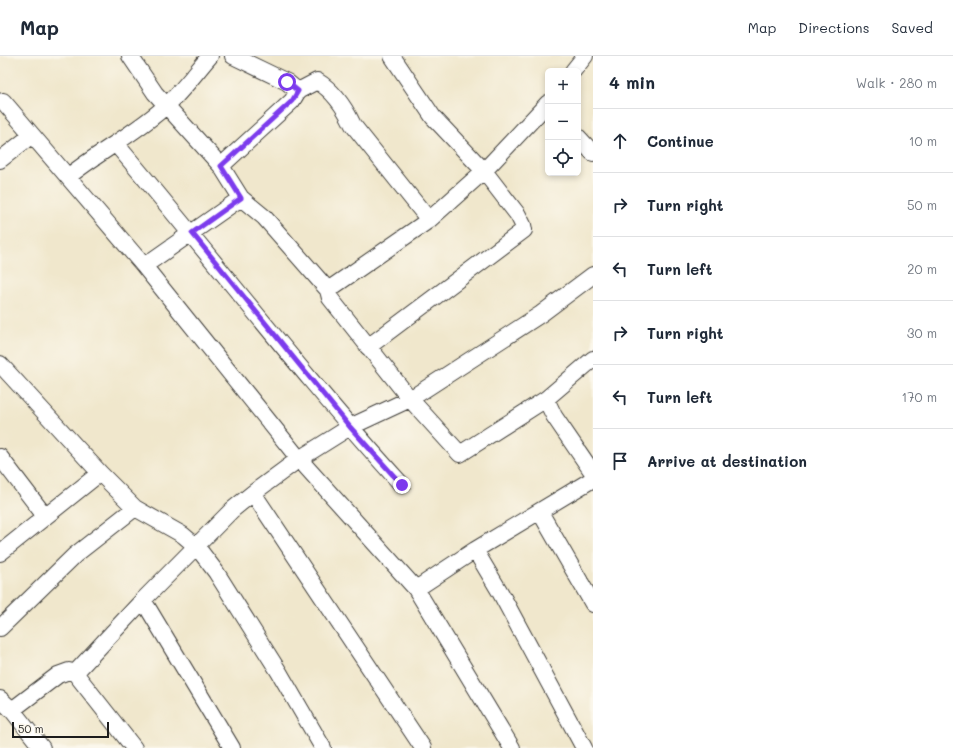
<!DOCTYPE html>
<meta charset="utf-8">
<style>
:root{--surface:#fff;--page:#f2f2f3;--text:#1f2937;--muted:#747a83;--line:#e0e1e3}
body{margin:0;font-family:Mali,sans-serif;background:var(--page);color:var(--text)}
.controls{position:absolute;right:12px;top:12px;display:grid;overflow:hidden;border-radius:6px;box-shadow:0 2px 6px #0003}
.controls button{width:36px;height:36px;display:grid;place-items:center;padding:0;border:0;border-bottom:1px solid var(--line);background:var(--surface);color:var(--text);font:20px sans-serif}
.scale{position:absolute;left:12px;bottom:10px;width:97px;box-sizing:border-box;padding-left:4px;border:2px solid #1c1c1c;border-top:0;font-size:11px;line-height:14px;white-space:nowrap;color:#1c1c1c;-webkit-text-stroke:3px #fbf7ec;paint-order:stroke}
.stop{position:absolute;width:12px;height:12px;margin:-9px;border:3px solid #7c3aed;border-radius:50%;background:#fff}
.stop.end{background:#7c3aed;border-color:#fff;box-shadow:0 1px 4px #0008}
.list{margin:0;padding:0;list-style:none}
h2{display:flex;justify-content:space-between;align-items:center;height:52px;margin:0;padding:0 16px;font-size:17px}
h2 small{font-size:13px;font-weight:400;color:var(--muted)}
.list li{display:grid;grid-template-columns:26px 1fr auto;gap:12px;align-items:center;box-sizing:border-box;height:64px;padding:0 16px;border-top:1px solid var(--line)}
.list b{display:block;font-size:15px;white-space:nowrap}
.list em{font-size:13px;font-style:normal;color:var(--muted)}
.icon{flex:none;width:22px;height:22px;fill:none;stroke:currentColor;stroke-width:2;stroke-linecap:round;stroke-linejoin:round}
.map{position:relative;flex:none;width:593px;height:692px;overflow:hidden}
header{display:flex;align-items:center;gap:24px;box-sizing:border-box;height:56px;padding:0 20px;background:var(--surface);border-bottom:1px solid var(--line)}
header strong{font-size:19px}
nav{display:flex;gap:22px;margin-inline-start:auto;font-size:14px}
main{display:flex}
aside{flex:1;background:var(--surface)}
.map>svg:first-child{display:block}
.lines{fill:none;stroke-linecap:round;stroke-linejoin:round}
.street-casing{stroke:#3c3a36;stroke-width:18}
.street{stroke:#fff;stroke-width:16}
.route{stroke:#7c3aed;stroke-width:5}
</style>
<header>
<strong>Map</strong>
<nav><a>Map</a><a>Directions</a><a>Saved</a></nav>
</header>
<main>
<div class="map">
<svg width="593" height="692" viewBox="0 0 593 692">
<rect width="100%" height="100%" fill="#fbf7ec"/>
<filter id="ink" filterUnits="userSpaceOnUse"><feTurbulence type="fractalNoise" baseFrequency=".025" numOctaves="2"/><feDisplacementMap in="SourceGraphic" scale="8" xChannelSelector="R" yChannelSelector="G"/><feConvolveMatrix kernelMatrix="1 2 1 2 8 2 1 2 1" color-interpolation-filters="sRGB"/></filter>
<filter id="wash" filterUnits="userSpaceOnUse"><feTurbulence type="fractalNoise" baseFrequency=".012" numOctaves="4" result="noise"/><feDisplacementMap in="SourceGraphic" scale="16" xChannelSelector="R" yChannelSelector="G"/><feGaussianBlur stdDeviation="0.9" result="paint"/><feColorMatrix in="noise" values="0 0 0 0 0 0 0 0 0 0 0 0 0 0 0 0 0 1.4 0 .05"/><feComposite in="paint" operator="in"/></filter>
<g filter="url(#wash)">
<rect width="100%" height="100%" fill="#f0e7cc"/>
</g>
<g filter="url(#ink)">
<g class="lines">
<g class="street-casing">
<path id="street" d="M130 0 155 37 221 110 241 142 264 161 328 234 330 242 410 343 460 398 546 343 593 303
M233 0 287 26 298 35
M573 15 585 0
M3 45 144 210 241 142
M578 81 593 97
M116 88C212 201 302 319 402 429
M0 104 32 79
M221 110 292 45 298 35 317 25C334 35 345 52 353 69L429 164
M69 120C100 95 138 76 168 48 183 34 196 16 210 0
M144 210 299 403 416 533 512 692
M328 234 429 164 484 115 548 47
M368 291 524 174 523 169 518 159 484 115 433 61 392 0
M0 308 100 417 0 497
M546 343 554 360 593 417
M0 401 45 460
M100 417 135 452 183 479 197 491 216 516 279 616 323 692
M253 437 423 692
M540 456 593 548
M475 494 500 536 584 692
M416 533 475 494 593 423
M143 544 232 692
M0 572 75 499 135 452
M75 617 143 544 232 454 253 437 299 403 350 371 410 343 541 258 593 219
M0 643 12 654 42 692
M12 654 58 619 69 615 75 617 134 692"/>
</g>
<use href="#street" class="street"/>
</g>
</g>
<g class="lines" filter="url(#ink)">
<path class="route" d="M287 26 298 35 292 45 221 110 241 142 192 177 350 371 402 429"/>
</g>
</svg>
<div class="controls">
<button>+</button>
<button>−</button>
<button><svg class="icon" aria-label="locate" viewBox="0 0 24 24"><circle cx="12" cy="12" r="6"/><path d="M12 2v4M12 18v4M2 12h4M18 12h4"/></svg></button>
</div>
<div class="scale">50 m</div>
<div class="stop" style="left:287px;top:26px"></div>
<div class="stop end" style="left:402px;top:429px"></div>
</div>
<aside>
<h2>4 min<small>Walk · 280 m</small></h2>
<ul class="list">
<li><svg class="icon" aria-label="ahead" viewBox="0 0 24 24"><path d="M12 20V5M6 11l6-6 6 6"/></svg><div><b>Continue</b></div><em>10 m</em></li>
<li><svg class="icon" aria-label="right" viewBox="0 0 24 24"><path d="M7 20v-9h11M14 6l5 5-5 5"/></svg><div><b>Turn right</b></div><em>50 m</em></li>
<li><svg class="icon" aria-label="left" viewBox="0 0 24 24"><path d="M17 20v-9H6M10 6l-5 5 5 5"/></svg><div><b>Turn left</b></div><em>20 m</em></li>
<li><svg class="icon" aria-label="right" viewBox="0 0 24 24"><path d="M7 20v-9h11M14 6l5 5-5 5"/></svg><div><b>Turn right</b></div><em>30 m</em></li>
<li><svg class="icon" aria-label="left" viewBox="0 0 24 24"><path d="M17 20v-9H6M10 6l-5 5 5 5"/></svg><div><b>Turn left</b></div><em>170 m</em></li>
<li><svg class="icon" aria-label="arrive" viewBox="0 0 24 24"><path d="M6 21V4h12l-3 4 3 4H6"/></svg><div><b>Arrive at destination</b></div></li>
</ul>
</aside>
</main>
